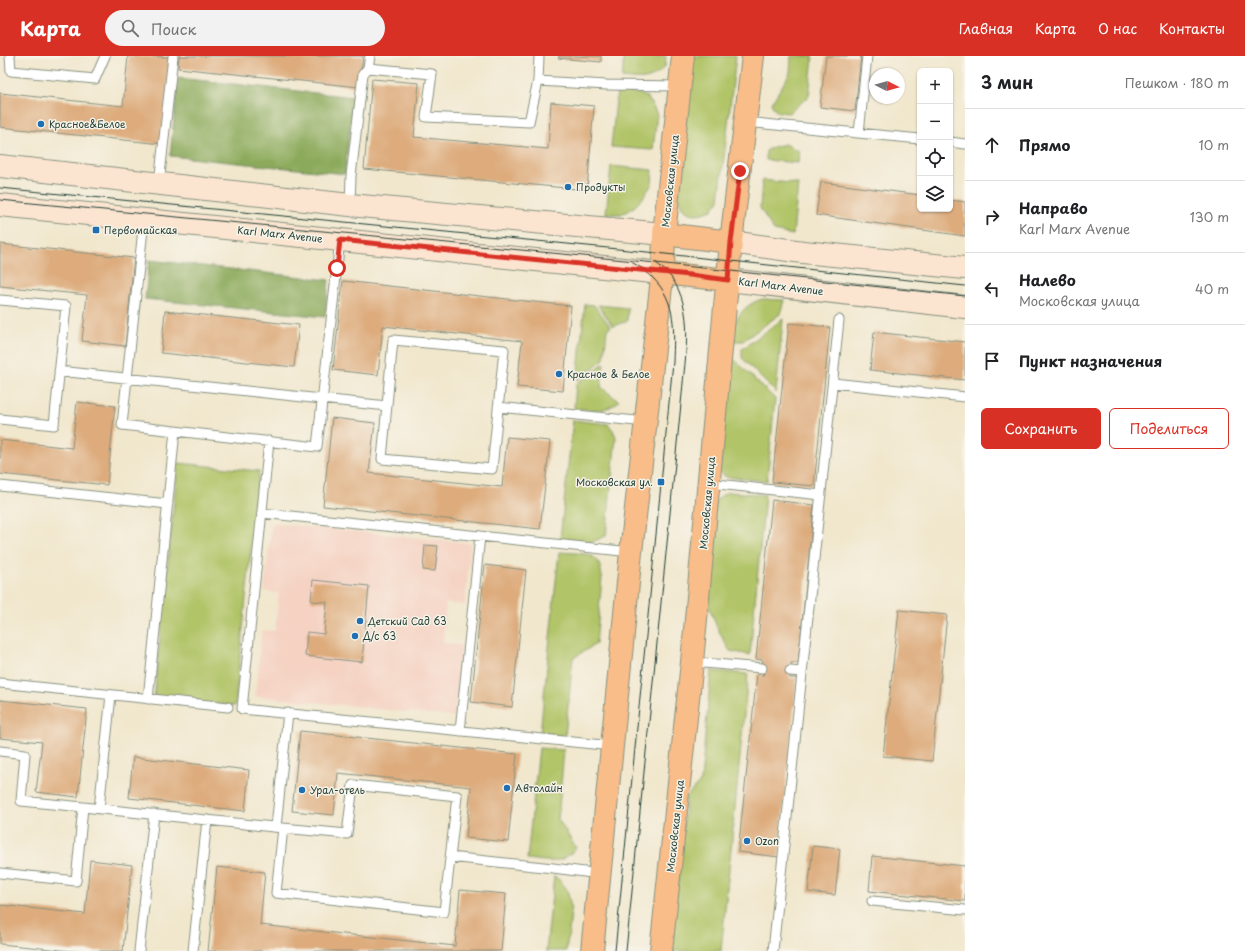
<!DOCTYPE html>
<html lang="ru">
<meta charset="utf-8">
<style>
:root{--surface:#fff;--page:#f2f2f2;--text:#202124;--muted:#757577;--line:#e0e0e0;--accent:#d93025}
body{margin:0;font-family:"Playpen Sans",sans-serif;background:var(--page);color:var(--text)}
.controls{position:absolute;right:12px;top:12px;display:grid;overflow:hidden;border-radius:6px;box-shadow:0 1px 3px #0004}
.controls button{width:36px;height:36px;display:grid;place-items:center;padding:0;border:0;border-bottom:1px solid var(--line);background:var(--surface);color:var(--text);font:20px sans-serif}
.compass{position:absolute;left:869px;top:12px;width:36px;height:36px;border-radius:50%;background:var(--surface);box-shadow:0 1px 3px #0004;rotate:96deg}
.stop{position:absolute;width:12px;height:12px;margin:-9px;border:3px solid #d93025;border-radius:50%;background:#fff}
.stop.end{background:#d93025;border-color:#fff;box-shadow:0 1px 4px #0008}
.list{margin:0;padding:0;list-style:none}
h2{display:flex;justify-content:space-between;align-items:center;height:52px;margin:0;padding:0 16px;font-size:17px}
h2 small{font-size:13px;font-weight:400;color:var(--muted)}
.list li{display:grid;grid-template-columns:26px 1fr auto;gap:12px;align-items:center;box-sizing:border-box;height:72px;padding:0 16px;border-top:1px solid var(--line)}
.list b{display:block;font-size:15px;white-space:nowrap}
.list p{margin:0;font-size:13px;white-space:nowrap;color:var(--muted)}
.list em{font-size:13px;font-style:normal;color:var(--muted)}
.actions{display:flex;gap:8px;padding:12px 16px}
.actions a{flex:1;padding:9px 0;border:1px solid var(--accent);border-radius:6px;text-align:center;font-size:14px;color:var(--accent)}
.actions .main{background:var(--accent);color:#fff}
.icon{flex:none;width:22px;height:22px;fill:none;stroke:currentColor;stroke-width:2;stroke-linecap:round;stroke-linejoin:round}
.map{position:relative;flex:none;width:965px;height:895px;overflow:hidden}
header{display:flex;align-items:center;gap:24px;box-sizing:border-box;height:56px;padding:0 20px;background:var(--accent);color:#fff}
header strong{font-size:19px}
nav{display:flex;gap:22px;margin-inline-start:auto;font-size:14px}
.search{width:280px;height:36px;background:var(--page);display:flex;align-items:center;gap:10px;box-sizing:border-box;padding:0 14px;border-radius:22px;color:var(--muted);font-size:15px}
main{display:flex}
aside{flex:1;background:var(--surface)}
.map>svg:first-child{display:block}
.built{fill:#f5d2c2}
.green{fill:#b1c468;stroke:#68804e}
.forest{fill:#8caa5c;stroke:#567448}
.building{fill:#ddab7c}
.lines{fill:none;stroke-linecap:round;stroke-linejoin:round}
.lane-casing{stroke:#889280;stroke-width:11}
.secondary-casing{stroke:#889280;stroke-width:24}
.primary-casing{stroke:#889280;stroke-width:24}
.lane{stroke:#fff;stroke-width:9}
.secondary{stroke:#fce5d0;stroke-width:22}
.primary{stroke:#f8bd89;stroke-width:22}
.tram{stroke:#1f3d34;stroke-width:1}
.route{stroke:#d93025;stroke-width:5}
.poi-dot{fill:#1f6fb2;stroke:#f7f3e8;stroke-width:1.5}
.labels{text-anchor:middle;stroke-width:3;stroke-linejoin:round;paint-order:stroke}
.poi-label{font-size:10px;fill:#1f3d34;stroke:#f7f3e8;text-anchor:start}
.street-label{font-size:10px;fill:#1f3d34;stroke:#f7f3e8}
</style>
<header>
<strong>Карта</strong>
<div class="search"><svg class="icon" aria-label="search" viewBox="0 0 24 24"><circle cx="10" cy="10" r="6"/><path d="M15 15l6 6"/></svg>Поиск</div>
<nav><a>Главная</a><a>Карта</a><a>О нас</a><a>Контакты</a></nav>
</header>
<main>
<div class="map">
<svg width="965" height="895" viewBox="0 0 965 895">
<rect width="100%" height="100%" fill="#f7f3e8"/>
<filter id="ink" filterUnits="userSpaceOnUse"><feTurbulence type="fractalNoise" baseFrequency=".025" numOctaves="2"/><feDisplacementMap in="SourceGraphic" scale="8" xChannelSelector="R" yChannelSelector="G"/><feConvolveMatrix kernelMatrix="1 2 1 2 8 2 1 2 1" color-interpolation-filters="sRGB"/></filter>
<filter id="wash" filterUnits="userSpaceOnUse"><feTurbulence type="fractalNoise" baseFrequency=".012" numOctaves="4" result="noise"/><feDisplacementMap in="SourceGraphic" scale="16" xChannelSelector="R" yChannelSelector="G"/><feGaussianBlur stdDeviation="0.9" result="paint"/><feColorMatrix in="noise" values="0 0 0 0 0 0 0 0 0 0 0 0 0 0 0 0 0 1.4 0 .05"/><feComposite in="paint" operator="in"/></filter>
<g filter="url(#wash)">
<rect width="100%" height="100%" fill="#f1e7cd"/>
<path class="built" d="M272 467 471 487 465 549 446 547 443 587 461 589 454 661 255 640 262 574 275 575 279 537 264 535Z"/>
<path class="green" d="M624 0H666L665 11C650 26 642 24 622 22Z
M693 0H736L719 144 712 154C696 160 684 161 678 142Z
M791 0H813L809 40 789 57 777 56 771 48 790 17Z
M617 35 641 38 648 42 651 47 657 58 653 94 611 91Z
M785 88 799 95 798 107 766 104V95L773 91Z
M611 110 653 114 652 128 642 143 634 151 628 155 621 158H606Z
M762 124 798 128 793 179 774 175 760 152Z
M762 243 784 244 780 258 743 285H730C734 264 741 250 762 243Z
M585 248 594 249 611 271 607 273 604 303 577 324Z
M598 249 628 252 627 265 613 270Z
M783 263 776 337 742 302V293Z
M728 303 736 305 775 343 767 425 735 422 726 421 720 416Z
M604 307 601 331 619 345C606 357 591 354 574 352L576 328Z
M573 364 608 368 613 374 616 381 606 480 592 486 560 483Z
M178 407 259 415 235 650 154 641Z
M728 436 765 439 750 599 730 595 724 585 716 569 705 540 714 448C718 442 721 439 728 436Z
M559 496C569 497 590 496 596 503 600 507 601 515 602 521L596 588 573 602 565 680 540 677Z
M711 615 748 618 721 895H671L686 741 701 725Z
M539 692 564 694 558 763 576 792C561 810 548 805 527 803Z
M554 820C579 835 569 871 566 895H546Z"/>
<path class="forest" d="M178 22 353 41 345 118 170 100Z
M149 204 329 224 325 261 145 243Z"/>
<g id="blocks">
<path class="building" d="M128 0 171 1 162 88 0 71V37L123 50Z
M179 0H363L359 31 178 12Z
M559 0H601V6L558 2Z
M826 0H861L855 55 820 51Z
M372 23 419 27 414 81 548 93 551 46 594 50 587 134 364 113Z
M821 126 920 139V153H950V144L965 146V180L816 159Z
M0 188 134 202 125 290 82 285 87 239 0 230Z
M343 225 571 250 563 335 517 331 522 285 383 270 378 319 333 314Z
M165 255 299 269 294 311 161 297Z
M789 267 830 271 814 430 772 426Z
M874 276 965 286V324L870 314Z
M77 346 115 350 107 429 0 418V384L72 392Z
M332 362 375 367 369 417 502 431 507 381 550 385 540 473 323 450Z
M772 444 814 449 798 607H791L790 615V622H797L779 801 738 796 757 618 764 619 762 612 763 604 756 603Z
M425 489 438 490 435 515 423 514Z
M485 509 526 514 512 651 471 646Z
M313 524 369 530 362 606 305 600 307 576 324 578 327 546 311 545Z
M899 554 947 559 932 705 883 700Z
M0 644 87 653 78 741 36 736 42 686 0 682Z
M300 675 517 698 508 786 466 782 471 731 338 717 334 759 292 755Z
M133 701 249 714 245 755 129 742Z
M813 790 840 793 835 839 808 836Z
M872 800 965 810V845L869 835Z
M90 804 132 809 123 895H71L0 888V849L85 858Z
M217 811 265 816 260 869 455 890 460 834 506 838 501 895H208Z"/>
</g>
</g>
<g filter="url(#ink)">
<use href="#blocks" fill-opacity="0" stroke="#889280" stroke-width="1"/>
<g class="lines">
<g class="lane-casing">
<path id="lane" d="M10 0 11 15 95 23 105 0
M539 0 538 25 607 29 680 30
M368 12 432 18 426 61 529 66 538 25
M745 66 920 83
M859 77 867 0
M950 86 965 88
M159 128 173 0
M350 149 351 120 363 18 368 12 370 0
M144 164 122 369 317 391 340 184
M0 244 66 250 54 369 0 363
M393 284 504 294 492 413 382 403Z
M59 315 387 350
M833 327 965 341
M498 351 646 366
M269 385 242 653 613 690
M708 427 821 439
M0 430 168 448
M262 457 631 496
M692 606 762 612
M790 615 802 616
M0 627 228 651
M148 643 175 375
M460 675 480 480
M0 695 25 698 21 745 83 751 76 825 0 817
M353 729 457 740 444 856 276 837 283 772 347 778Z
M83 751 283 772
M99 753 111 639
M276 771 288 657
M450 801 553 812 600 818
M872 845 965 854
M139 895 154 758
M193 895 207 764
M773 895 839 264"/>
</g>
<g class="secondary-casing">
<path id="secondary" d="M0 110 350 149 664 178
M0 149 662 217
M731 186 803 196 965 212
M728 224 965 251"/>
</g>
<g class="primary-casing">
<path id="primary" d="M664 178 731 186
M662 217 728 224
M592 895 631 496 663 213 664 178 683 0
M661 895 692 606 731 186 753 0"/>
</g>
<use href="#lane" class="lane"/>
<use href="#secondary" class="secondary"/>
<use href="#primary" class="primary"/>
<path class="tram" d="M0 132 628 194 965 230
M0 144 656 207 965 240
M615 895 673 306C674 275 677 246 653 222 647 216 641 211 633 207
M626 895 682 338C685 300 695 254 671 221 667 216 660 210 655 206"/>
</g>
</g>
<g class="lines" filter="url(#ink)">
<path class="route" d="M337 212 340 184 690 219 728 224 731 186 740 115"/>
</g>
<g class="poi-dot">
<circle cx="41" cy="68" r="4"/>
<circle cx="568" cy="131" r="4"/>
<rect x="92" y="170" width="8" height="8" rx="2"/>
<circle cx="559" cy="318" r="4"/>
<rect x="657" y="422" width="8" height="8" rx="2"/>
<circle cx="360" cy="565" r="4"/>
<circle cx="355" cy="580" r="4"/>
<circle cx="507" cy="732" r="4"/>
<circle cx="302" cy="734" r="4"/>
<circle cx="747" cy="785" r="4"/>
</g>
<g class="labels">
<g class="poi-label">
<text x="49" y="72">Красное&amp;Белое</text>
<text x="576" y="135">Продукты</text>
<text x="104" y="178">Первомайская</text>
<text x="567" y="322">Красное &amp; Белое</text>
<text x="653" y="430" text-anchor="end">Московская ул.</text>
<text x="368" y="569">Детский Сад 63</text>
<text x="363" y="584">Д/с 63</text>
<text x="515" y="736">Автолайн</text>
<text x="310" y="738">Урал-отель</text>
<text x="755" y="789">Ozon</text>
</g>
<g class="street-label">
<text transform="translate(670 125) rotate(-84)" y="4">Московская улица</text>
<text transform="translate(280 178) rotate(6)" y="4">Karl Marx Avenue</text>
<text transform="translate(781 230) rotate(7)" y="4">Karl Marx Avenue</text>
<text transform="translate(707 447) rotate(-85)" y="4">Московская улица</text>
<text transform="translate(675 770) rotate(-84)" y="4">Московская улица</text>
</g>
</g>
</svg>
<div class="controls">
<button>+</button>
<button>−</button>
<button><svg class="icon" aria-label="locate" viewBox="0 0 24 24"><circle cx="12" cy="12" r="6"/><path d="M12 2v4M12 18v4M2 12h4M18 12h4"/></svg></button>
<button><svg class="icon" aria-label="layers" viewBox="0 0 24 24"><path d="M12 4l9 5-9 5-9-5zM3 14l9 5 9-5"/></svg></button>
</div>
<svg class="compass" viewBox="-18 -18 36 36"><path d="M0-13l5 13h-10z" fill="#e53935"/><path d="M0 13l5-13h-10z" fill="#757577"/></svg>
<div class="stop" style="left:337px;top:212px"></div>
<div class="stop end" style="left:740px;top:115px"></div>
</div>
<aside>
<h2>3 мин<small>Пешком · 180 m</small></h2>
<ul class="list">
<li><svg class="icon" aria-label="ahead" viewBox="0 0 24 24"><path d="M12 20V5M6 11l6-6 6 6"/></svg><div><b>Прямо</b></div><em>10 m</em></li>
<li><svg class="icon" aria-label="right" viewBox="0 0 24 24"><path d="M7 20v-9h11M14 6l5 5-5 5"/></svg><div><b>Направо</b><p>Karl Marx Avenue</p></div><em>130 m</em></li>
<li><svg class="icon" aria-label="left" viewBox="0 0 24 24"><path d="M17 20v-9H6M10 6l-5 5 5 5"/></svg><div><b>Налево</b><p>Московская улица</p></div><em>40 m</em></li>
<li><svg class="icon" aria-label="arrive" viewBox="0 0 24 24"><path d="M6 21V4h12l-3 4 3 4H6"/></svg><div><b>Пункт назначения</b></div></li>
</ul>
<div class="actions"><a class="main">Сохранить</a><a>Поделиться</a></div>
</aside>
</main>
